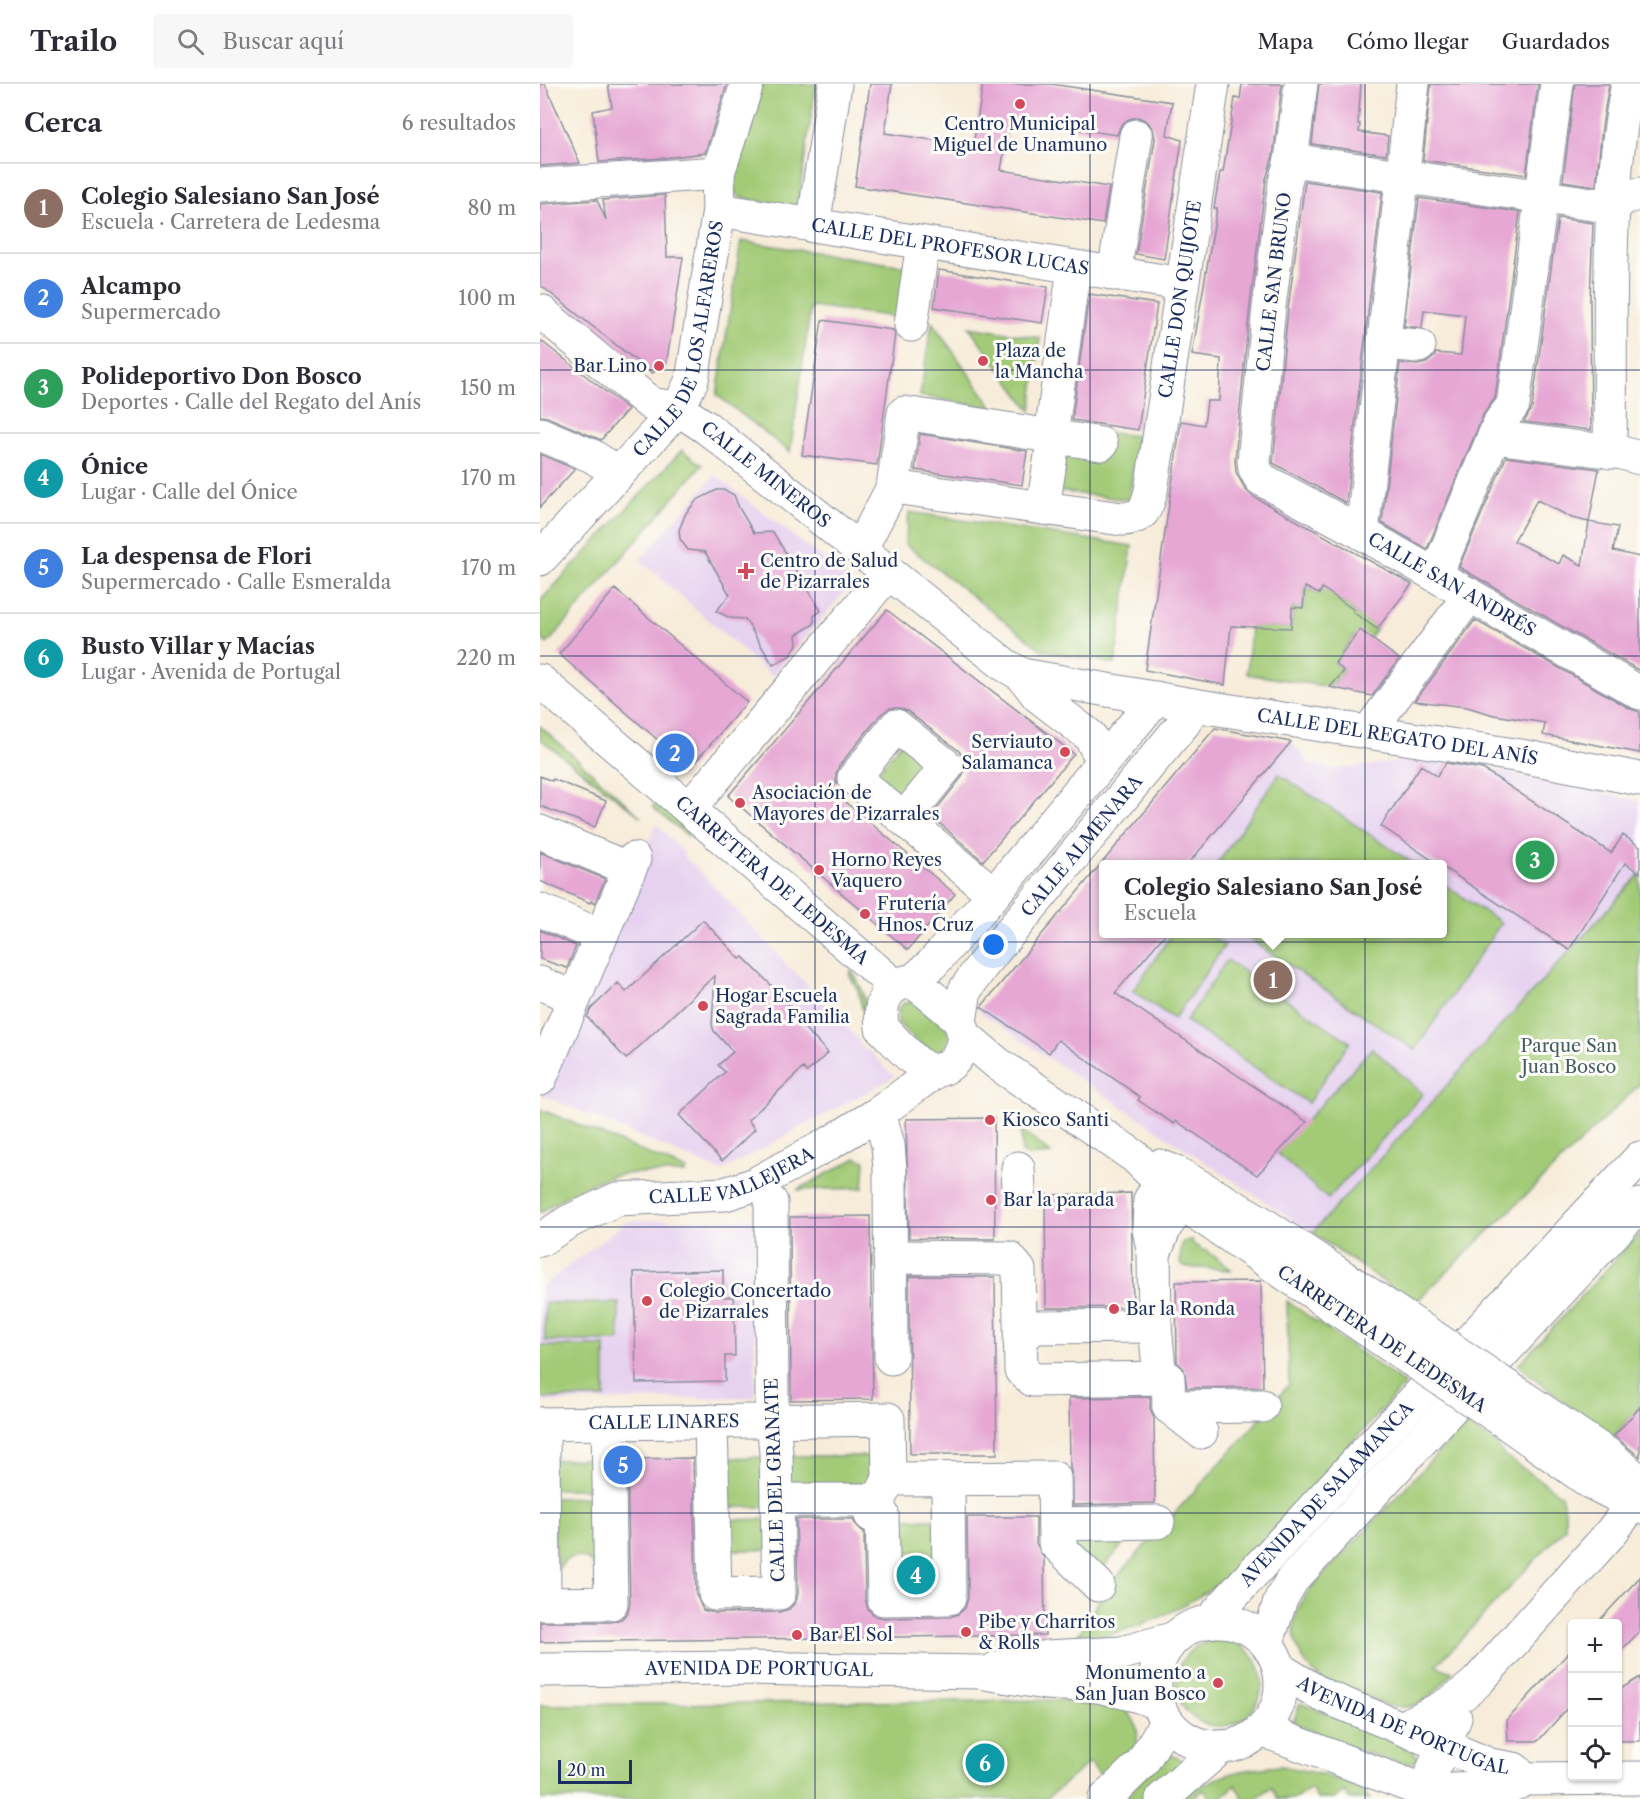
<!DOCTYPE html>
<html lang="es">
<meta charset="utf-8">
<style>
:root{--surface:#fff;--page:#f7f7f7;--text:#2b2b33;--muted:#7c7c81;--line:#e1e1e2;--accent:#d1495b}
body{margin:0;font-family:"Libre Caslon Text",serif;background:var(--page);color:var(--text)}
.controls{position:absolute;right:18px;bottom:18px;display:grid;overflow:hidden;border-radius:6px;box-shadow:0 2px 4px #0004}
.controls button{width:54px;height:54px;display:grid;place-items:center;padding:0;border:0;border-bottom:2px solid var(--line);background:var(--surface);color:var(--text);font:30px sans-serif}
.scale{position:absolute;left:18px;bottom:15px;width:74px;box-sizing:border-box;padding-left:6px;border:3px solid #1b2f5e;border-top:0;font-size:16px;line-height:21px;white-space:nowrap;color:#1b2f5e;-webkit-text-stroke:4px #fdfcf7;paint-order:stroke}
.you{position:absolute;left:454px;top:861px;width:21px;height:21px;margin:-15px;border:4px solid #fff;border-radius:50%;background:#1a73e8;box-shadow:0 0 0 9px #1a73e833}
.badge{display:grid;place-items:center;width:39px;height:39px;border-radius:50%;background:var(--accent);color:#fff;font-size:20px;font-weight:700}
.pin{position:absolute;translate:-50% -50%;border:3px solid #fff;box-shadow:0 2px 6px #0006}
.popup{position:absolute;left:559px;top:776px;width:348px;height:78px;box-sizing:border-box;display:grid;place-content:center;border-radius:6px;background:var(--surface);filter:drop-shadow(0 2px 4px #0005);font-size:20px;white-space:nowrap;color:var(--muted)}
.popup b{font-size:22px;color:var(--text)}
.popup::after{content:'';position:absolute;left:50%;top:100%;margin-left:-12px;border:12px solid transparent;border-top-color:var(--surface)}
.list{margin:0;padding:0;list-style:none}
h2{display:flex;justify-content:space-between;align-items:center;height:78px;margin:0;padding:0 24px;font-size:26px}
h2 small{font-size:20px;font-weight:400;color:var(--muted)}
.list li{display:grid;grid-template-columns:39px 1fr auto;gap:18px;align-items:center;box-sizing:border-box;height:90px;padding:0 24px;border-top:2px solid var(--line)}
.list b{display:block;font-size:22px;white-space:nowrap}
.list p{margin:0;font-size:20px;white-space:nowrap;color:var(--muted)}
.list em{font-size:20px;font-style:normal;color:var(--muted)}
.icon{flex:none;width:33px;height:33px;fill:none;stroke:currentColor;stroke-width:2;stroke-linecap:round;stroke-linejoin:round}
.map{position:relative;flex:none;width:1100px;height:1715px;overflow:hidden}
header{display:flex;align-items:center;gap:36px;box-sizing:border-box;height:84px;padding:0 30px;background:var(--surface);border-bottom:2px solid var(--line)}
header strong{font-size:28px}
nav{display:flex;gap:33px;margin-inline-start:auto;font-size:21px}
.search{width:420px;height:54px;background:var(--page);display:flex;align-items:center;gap:15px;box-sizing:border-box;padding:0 21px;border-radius:6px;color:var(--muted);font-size:22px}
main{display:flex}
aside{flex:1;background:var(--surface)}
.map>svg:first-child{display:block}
.built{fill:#e6d2f0;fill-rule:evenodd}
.green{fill:#a3cb77;stroke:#5f7d6a;stroke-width:1.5}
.building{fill:#e6a7d4}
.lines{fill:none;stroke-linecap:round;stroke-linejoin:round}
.minor-casing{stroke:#898e9c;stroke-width:35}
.major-casing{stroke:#898e9c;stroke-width:35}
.highway-casing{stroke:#898e9c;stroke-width:35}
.minor{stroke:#fff;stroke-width:33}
.major{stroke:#fff;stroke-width:33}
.highway{stroke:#fff;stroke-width:33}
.highway-bridge-casing{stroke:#898e9c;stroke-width:35;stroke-linecap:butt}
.highway-bridge{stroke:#fff;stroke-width:33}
.grid{fill:none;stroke:#1b2f5e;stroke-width:1.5;stroke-opacity:0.55}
.poi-dot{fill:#d1495b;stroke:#fdfcf7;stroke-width:2}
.labels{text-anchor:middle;stroke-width:6;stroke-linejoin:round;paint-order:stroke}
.poi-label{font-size:18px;fill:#1b2f5e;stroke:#fdfcf7;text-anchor:start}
.street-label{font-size:18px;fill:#1b2f5e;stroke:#fdfcf7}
.park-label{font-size:18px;fill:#445e66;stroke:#fdfcf7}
</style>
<header>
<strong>Trailo</strong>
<div class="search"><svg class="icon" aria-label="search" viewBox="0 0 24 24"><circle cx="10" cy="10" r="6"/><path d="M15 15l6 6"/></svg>Buscar aquí</div>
<nav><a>Mapa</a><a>Cómo llegar</a><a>Guardados</a></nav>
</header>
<main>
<aside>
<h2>Cerca<small>6 resultados</small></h2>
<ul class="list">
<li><span class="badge" style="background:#8d6e63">1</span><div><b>Colegio Salesiano San José</b><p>Escuela · Carretera de Ledesma</p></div><em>80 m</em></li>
<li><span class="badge" style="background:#3f7fe0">2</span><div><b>Alcampo</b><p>Supermercado</p></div><em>100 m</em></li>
<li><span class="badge" style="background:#2e9e5b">3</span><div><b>Polideportivo Don Bosco</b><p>Deportes · Calle del Regato del Anís</p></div><em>150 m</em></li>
<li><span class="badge" style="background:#0f9aa8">4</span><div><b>Ónice</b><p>Lugar · Calle del Ónice</p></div><em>170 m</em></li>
<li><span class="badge" style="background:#3f7fe0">5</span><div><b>La despensa de Flori</b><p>Supermercado · Calle Esmeralda</p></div><em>170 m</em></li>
<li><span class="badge" style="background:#0f9aa8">6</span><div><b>Busto Villar y Macías</b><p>Lugar · Avenida de Portugal</p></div><em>220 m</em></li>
</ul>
</aside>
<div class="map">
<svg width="1100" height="1715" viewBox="0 0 1100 1715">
<rect width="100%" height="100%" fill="#fdfcf7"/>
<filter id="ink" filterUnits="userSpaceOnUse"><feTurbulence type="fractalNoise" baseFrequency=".0167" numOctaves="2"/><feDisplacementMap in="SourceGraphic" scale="12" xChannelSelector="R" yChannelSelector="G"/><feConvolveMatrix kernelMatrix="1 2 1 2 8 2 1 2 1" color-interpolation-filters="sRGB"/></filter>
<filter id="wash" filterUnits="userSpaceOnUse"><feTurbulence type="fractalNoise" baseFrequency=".008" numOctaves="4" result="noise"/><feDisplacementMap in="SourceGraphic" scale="24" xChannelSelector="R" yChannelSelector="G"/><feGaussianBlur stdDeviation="1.35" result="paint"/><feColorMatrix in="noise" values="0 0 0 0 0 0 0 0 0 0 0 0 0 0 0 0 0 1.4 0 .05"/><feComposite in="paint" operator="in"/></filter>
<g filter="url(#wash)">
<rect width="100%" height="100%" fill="#f7ecd9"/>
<path class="built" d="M175 391 313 498 232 592 100 476Z
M675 644 751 658 769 679 797 685 866 677 928 679 1100 717V790L772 1149 438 927ZM564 780H903V850H564Z
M116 740 144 769 143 771 150 779 151 778 246 879 245 880 250 885 251 884 321 958 319 960 327 967 329 966 354 993 181 1087 2 1011Z
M214 1135 215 1313 0 1318V1204L87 1137Z"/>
<path class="green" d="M216 0H276L258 120 254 124 199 113 192 103 190 90Z
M201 157 370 183 363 234 271 222 250 368 177 311Z
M392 238 453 324 380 312Z
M429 243 500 254 491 327Z
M570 349 598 352 589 416 517 407 522 371Z
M142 366 162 381 7 560 0 553V517Z
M369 428 592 462 575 580 502 566 365 460Z
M765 503 779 510 783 503 814 526 813 528 820 533 822 530 838 543 826 558 816 551 802 568V571L795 579 804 587 790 603 707 590 711 542 751 544 753 523 763 524Z
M0 642 101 733 0 655Z
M361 658 394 684 361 724 329 699Z
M739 690 874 780H677Z
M118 716 147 741 149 753 112 723Z
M1100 790V1000L875 1219 772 1149Z
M903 800 961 839 875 966 702 850H903Z
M632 850H667L685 861 634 935 593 907Z
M687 876 810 958 768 1019 646 937Z
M311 886C324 904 329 923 327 945L318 906 309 890Z
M374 917 406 944 410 952 402 968 394 970 388 968 358 939V925L364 919Z
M832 964 883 1010 788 1115 737 1069Z
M0 1025 147 1086 145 1089C125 1089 104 1088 84 1090 59 1092 21 1114 0 1129Z
M481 1045 511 1070 488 1072 482 1068Z
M316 1074 325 1077 323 1104 257 1106Z
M1100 1149V1323L1071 1355 978 1281Z
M649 1156 653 1157 652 1159 664 1167 666 1166 692 1186 644 1183 640 1179 641 1163 643 1158Z
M747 1217 865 1300 695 1487C645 1527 596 1547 534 1558L566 1505 729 1325 749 1300Z
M5 1219H79V1257H5Z
M0 1262H65V1314H0Z
M925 1340 955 1359 964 1371 1021 1411 1025 1426V1444L896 1582 913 1588C902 1600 890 1616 875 1621 856 1627 838 1618 821 1611 809 1606 793 1603 782 1595 762 1582 749 1555 756 1530 758 1522 765 1514 769 1506Z
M242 1372H329V1400L242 1401Z
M229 1373 230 1423H181L180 1374Z
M59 1375 60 1405H11L10 1376Z
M62 1413 57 1486 48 1476 37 1472 25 1476 17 1487 11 1414Z
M230 1435V1466H181L180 1436Z
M352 1435H401L402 1500 389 1501V1472L384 1468H371L366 1472 367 1501 359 1507Z
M586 1457 557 1491 524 1458Z
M636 1599a43 43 0 1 1 86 0a43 43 0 1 1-86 0Z
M529 1616C540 1616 561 1614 572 1617 580 1620 588 1628 593 1635 608 1661 582 1682 564 1697L550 1678 506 1715H0V1621Z
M760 1619 860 1659 873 1667 878 1674 876 1678C856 1686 776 1648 753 1639Z
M627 1669 644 1677 601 1715H584Z
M742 1682C771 1688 809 1693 830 1715H809L805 1707 794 1715H777L771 1704 755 1715H738L731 1703 716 1715H703L696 1701 679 1715H671L664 1706 650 1715H640C677 1690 699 1685 742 1682Z"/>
<g id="blocks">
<path class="building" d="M0 0H5L40 79 0 82Z
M68 0H187L165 69 123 74 59 78 53 27 72 23Z
M330 0H352L345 49 433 62 443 0H511L632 18 627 51 642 56 624 175 596 170 615 55 613 45 607 37 598 33 589 35 581 41 577 51 470 35 461 86 569 103 563 140 315 102Z
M702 0H742L733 72 726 95 710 221 695 375 696 388 705 405 712 412 872 500 837 545 813 528 814 526 782 504 779 510 765 503 763 524 752 523 751 544 691 542 685 601 605 586 641 337 664 341 667 317H679L681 275 652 271 677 124H674L680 88H683L695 14 700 15Z
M779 0H821L818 40H820L819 48 848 52 846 71 772 60Z
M891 0H998L986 91 883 76Z
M1035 0H1069L1062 43 1056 102 1023 97Z
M765 97 842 108 806 419 733 379 748 225Z
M125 111 127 173H143L126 282 112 289 0 201V120L57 116 66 136 63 116Z
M879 114 980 128 955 314 943 331 887 465 842 439 860 279 877 281 886 279 894 273 896 269 921 271 925 231 884 226 882 244 864 242Z
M1018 134 1053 139 1050 216 1051 346 984 338 992 324Z
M399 186 508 203 502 239 394 223Z
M549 210 617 220 598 346 532 336Z
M282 236 353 246 355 250 337 381 262 371Z
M0 256 88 325 61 356 7 333 0 332Z
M380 350 487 367 482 401 375 386Z
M0 370 35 385 0 423Z
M966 373 1059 385 1049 438 1032 434 997 416 974 457 1019 480 1023 471 1042 481 1049 438 1078 443 1073 467 1100 473V587L919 483Z
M177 406H185L194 411 199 424 214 449 233 448 281 527 274 532V540L256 551 257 560 251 571 233 581 205 535 190 534 176 527 190 511 165 468 148 466 140 455 139 446 146 429 157 416Z
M75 505 207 618 150 684 19 570Z
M347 526 534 670 443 777 391 732 422 693 426 680 424 675 419 667 367 627 359 624H350L341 630 299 682 296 690V700L291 706 415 810 368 866 188 712Z
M935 536 1091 625 1100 628V669L1003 651 1005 639 954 631 927 623 875 617Z
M820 546 859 575 832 612 790 603 804 587 795 579Z
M675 644 751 658 648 780H564V849H626L575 909 767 1038 717 1091 636 1037 634 1040 614 1027 598 1016 600 1013 518 956 509 969 441 923Z
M906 679 943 685 1071 769 1083 751 1100 763V789L1085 779 1029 866 903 783V780H898L841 742 881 681 897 692Z
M0 692 12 697 13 695 66 717 55 743 0 722Z
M0 768 65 795 55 819 51 817 50 819 0 797Z
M163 836 200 875 203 873 241 911 240 912 255 928 252 931 288 969 267 988 263 984 208 1036 215 1045 182 1077 139 1031 185 988 178 981 193 968 174 947 172 941 175 891 86 975 47 933 51 925 78 899 86 908Z
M0 846 36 862 27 884 0 875Z
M454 1034 455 1155 369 1154 366 1035Z
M591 1109 593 1223 506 1224 505 1111Z
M330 1132 333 1315 251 1316 250 1133Z
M183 1186V1213H194L195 1272H185V1297L96 1299 94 1188Z
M369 1192 455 1193 457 1370H370Z
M721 1197 723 1303 647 1304 644 1285 637 1278 636 1198Z
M610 1313V1324L614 1334 615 1419 533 1421V1394L530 1384 529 1314Z
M1100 1323V1373L1074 1352Z
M153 1374 156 1510 163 1526 175 1529 239 1528 249 1525 256 1518 258 1509 256 1435H313L316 1442 324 1448 325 1515 328 1525 335 1532 344 1534 410 1533 418 1530 425 1524 428 1514 427 1433H496V1459L504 1474 505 1551 0 1558V1538H71L81 1535 88 1528 90 1519 87 1375Z
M1100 1493V1547L1077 1571V1539H1057Z
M1032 1565V1619L998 1657H968L967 1636Z
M1100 1593V1657H1077V1607Z"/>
</g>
</g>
<g filter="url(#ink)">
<use href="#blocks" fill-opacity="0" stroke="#898e9c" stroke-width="1.5"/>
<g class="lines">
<g class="minor-casing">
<g id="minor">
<path id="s1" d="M761 0 751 76 745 98 729 223 714 377 715 385 721 395 822 449 1100 609"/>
<path d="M751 76 1073 123 1086 113 1100 110"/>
<path d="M0 101 178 89"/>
<path id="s2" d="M179 126 642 200"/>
<path d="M273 142 295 0"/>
<path d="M574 190 596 52"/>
<path id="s3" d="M0 227 111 320 138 325 167 344 465 581 482 591 653 621 981 672 1100 695"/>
<path d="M371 241 383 159"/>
<path d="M843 259 879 262"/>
<path d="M513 337 534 183"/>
<path d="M0 350 52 372 79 389"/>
<path d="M954 353 1082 369 1100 374"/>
<path d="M1070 368C1072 246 1064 121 1088 0"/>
<path id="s4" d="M353 403 582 435C603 434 606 426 611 407L673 0"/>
<path d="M503 424 514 352"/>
<path d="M822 449 873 0"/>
<path d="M320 466 353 403 364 329 561 360"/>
<path id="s5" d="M0 475 138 325 152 296 179 126 178 89 207 0"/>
<path d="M896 491 960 338 973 321 1017 0"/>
<path d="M482 591 498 612 550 652 563 677"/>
<path d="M829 647 930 511"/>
<path d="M149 725 348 489"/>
<path d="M364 735 407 682 356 642 314 694 437 796 454 810"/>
<path d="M0 748 89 785"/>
<path d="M0 826 61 852"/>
<path d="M373 897 392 880 454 810 616 614"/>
<path d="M0 899 34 914"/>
<path id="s6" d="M420 938 425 906 441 883 644 639 653 621"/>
<path d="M0 995 94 775"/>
<path d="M339 1029 348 1061 350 1086 351 1274"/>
<path d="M478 1084 479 1106"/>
<path id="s7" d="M0 1156 28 1138 77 1115 185 1110 213 1101 290 1059 339 1029 397 986"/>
<path d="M614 1170 626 1141 643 1120 635 1088 621 1098 610 1116 609 1145 614 1170 615 1242 620 1294"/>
<path d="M350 1173 469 1174 479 1186 481 1286 493 1296 628 1294 629 1323 661 1348"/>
<path d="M480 1257 493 1243 615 1242"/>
<path d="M629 1323 722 1322"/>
<path d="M171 1337 175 1510 239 1509 236 1369 232 1323 231 1118"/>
<path id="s8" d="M0 1340 348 1335 349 1395 331 1431 342 1430 344 1515 409 1514 408 1395"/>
<path d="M3 1340 4 1520 71 1519 68 1339"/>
<path d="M349 1395 514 1394 515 1459 558 1501"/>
<path d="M237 1416H332L331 1431"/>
<path d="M515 1440 618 1438"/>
<path d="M861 1644C888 1631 917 1618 938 1597L1069 1451 1093 1420 1097 1395"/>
<path d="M884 1707 915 1634"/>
</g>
</g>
<g class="major-casing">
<g id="major">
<path id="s9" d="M671 1536 713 1489 1100 1074"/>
<circle cx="678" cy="1600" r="63"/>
<path d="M727 1558 741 1515 752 1496 1100 1121"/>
<path d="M457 1584 507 1573 582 1569 632 1555"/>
<path id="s10" d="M0 1586 206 1584 439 1588 506 1599 558 1602 599 1612 617 1619"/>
<path id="s11" d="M741 1586 782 1611 950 1681 974 1685 986 1695"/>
<path d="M722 1646 884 1707 967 1704 986 1695 1100 1694"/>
<path d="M565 1715 602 1679 627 1637"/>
<path d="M622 1715 681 1663"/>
</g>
</g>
<g class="highway-casing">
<g id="highway">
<path id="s12" d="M0 597 355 902"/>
<path d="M373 897C384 907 413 928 419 937 433 957 412 993 388 985 374 980 354 955 342 944 339 920 345 899 373 897Z"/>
<path d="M424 951 458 980 594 1072 643 1120 872 1276"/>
<path d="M619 1082 635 1088 719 1137 892 1252"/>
<path d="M984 1314 1071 1373 1100 1398"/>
<path d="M968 1340 1050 1398 1100 1423"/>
</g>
</g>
<use href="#minor" class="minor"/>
<use href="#major" class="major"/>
<use href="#highway" class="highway"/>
<g class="highway-bridge-casing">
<path id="highway-bridge" d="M892 1252 984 1314
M872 1276 968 1340"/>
</g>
<use href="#highway-bridge" class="highway-bridge"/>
</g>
</g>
<path class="grid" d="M275 0V1715M550 0V1715M825 0V1715M0 286H1100M0 572H1100M0 858H1100M0 1143H1100M0 1429H1100"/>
<g class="poi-dot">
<circle cx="480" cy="20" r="6"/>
<circle cx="443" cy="277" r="6"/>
<circle cx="119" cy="282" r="6"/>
<path d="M203 478h6v6h6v6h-6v6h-6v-6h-6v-6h6z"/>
<circle cx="525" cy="668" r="6"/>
<circle cx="200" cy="719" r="6"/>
<circle cx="279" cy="786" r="6"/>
<circle cx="325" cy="830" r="6"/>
<circle cx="163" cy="922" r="6"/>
<circle cx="450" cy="1036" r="6"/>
<circle cx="451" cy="1116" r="6"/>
<circle cx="107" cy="1217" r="6"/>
<circle cx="574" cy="1225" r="6"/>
<circle cx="426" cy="1548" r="6"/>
<circle cx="257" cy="1551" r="6"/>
<circle cx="678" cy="1599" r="6"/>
</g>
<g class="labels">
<g class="poi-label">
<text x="480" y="46" text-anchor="middle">Centro Municipal<tspan x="480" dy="21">Miguel de Unamuno</tspan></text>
<text x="455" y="273">Plaza de<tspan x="455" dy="21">la Mancha</tspan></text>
<text x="107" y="288" text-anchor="end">Bar Lino</text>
<text x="220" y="483">Centro de Salud<tspan x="220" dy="21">de Pizarrales</tspan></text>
<text x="513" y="664" text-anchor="end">Serviauto<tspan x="513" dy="21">Salamanca</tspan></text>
<text x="212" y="715">Asociación de<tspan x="212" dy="21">Mayores de Pizarrales</tspan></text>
<text x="291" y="782">Horno Reyes<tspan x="291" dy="21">Vaquero</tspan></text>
<text x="337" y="826">Frutería<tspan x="337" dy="21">Hnos. Cruz</tspan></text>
<text x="175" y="918">Hogar Escuela<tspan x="175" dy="21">Sagrada Familia</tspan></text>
<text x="462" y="1042">Kiosco Santi</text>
<text x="463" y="1122">Bar la parada</text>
<text x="119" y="1213">Colegio Concertado<tspan x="119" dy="21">de Pizarrales</tspan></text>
<text x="586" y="1231">Bar la Ronda</text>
<text x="438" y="1544">Pibe y Charritos<tspan x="438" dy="21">&amp; Rolls</tspan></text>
<text x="269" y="1557">Bar El Sol</text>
<text x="666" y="1595" text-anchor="end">Monumento a<tspan x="666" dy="21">San Juan Bosco</tspan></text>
</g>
<g class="street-label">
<text dy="6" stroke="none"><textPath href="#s2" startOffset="234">CALLE DEL PROFESOR LUCAS</textPath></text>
<text transform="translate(734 198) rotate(-83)" y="6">CALLE SAN BRUNO</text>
<text dy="6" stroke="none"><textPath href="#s4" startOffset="470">CALLE DON QUIJOTE</textPath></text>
<text dy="6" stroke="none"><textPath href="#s5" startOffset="270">CALLE DE LOS ALFAREROS</textPath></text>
<text dy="6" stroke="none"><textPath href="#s3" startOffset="282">CALLE MINEROS</textPath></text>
<text dy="6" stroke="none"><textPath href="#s1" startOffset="618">CALLE SAN ANDRÉS</textPath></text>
<text dy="6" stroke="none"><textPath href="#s3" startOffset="988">CALLE DEL REGATO DEL ANÍS</textPath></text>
<text dy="6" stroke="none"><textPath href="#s6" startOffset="218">CALLE ALMENARA</textPath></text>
<text dy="6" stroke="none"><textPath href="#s12" startOffset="306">CARRETERA DE LEDESMA</textPath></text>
<text dy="6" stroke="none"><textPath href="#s7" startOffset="206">CALLE VALLEJERA</textPath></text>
<text transform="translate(842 1255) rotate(34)" y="6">CARRETERA DE LEDESMA</text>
<text dy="6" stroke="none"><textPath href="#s8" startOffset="124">CALLE LINARES</textPath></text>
<text transform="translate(235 1396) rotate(-92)" y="6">CALLE DEL GRANATE</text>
<text dy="6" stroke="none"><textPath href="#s9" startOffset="171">AVENIDA DE SALAMANCA</textPath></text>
<text dy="6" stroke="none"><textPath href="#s10" startOffset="219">AVENIDA DE PORTUGAL</textPath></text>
<text dy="6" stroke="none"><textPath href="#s11" startOffset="135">AVENIDA DE PORTUGAL</textPath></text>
</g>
<g class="park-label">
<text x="1029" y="968">Parque San<tspan x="1029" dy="21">Juan Bosco</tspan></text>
</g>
</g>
</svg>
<div class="controls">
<button>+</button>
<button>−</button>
<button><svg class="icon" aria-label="locate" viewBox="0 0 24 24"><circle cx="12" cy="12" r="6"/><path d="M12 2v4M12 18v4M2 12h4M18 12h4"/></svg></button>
</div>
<div class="scale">20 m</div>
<div class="you"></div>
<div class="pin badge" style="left:733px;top:896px;background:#8d6e63">1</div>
<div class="popup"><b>Colegio Salesiano San José</b>Escuela</div>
<div class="pin badge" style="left:135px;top:669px;background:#3f7fe0">2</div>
<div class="pin badge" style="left:995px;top:776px;background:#2e9e5b">3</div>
<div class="pin badge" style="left:376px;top:1491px;background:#0f9aa8">4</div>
<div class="pin badge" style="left:83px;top:1381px;background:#3f7fe0">5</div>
<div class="pin badge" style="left:445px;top:1679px;background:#0f9aa8">6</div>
</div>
</main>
